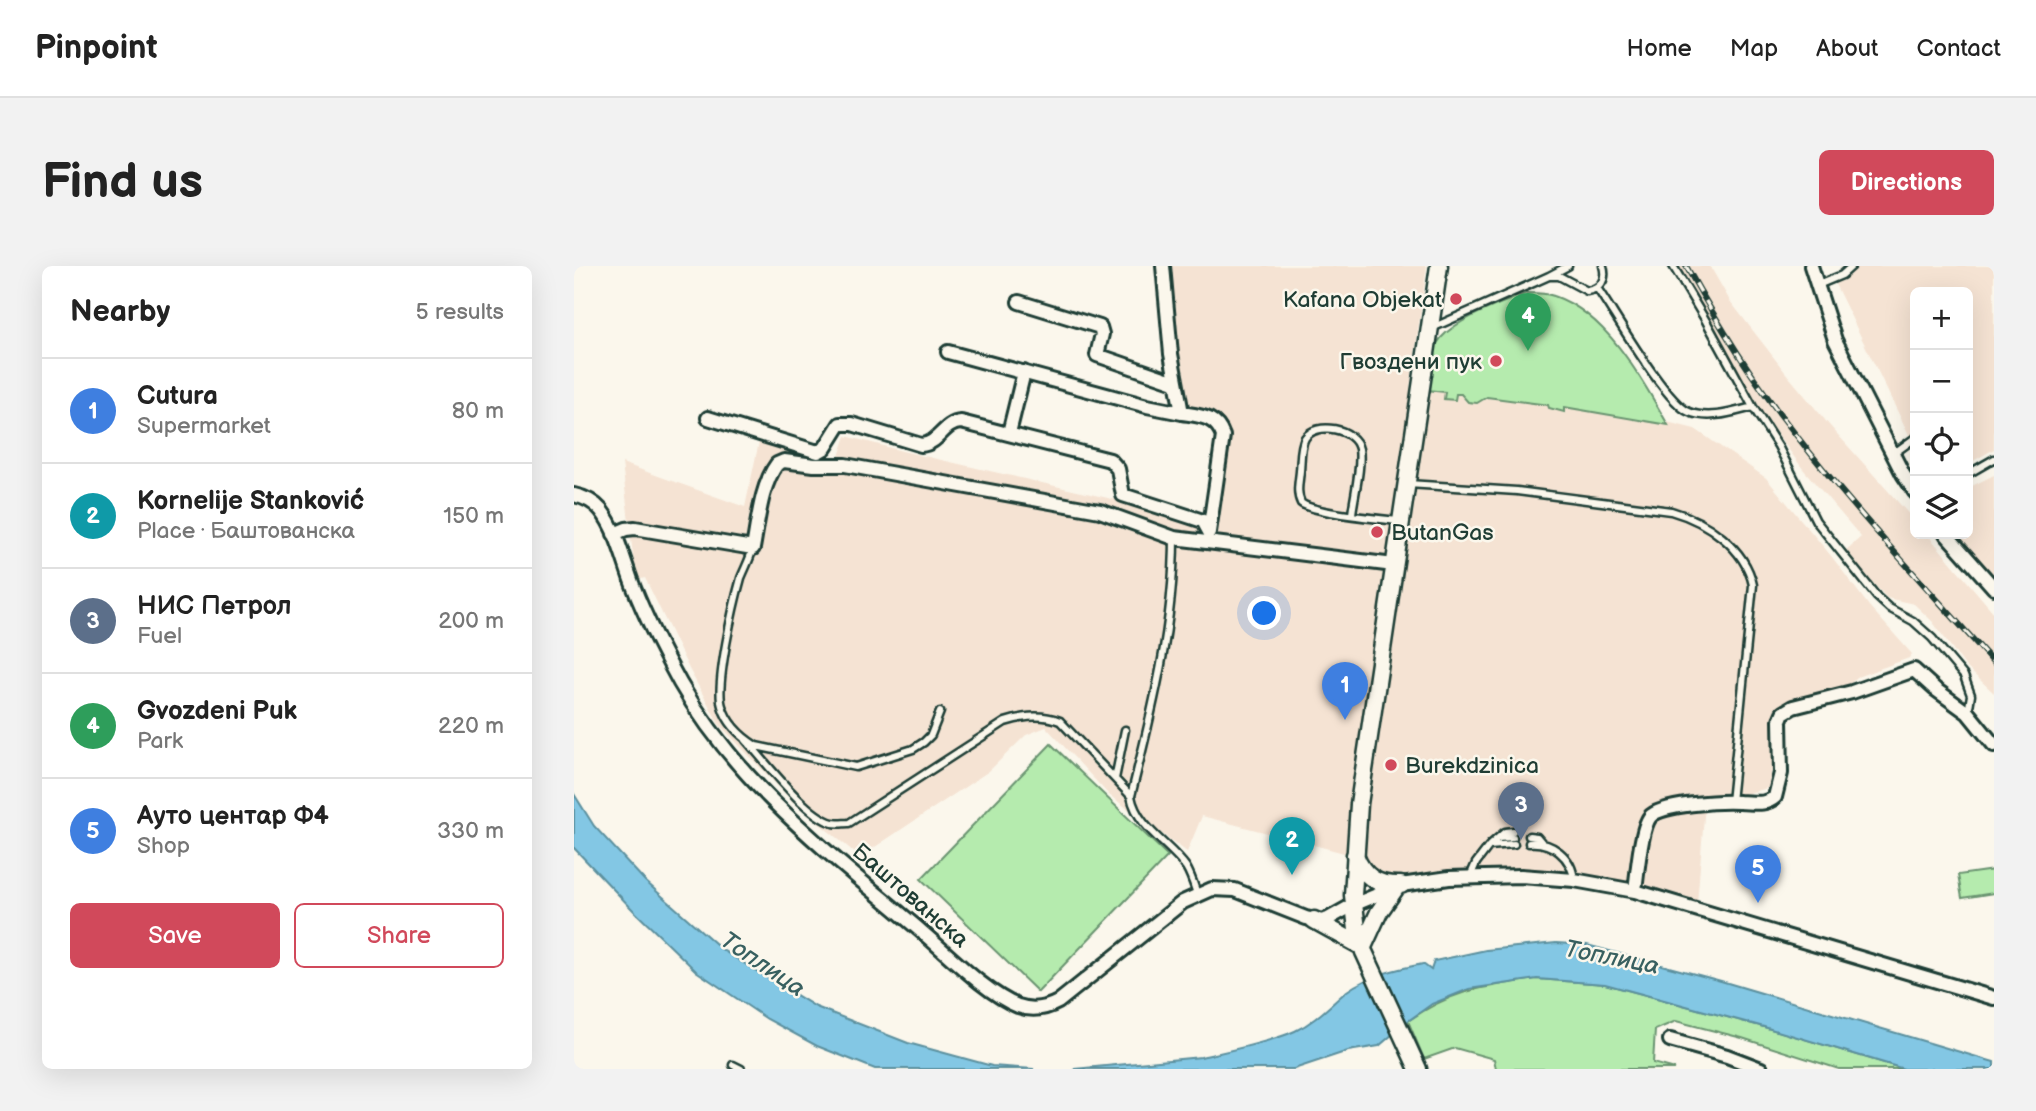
<!DOCTYPE html>
<meta charset="utf-8">
<style>
:root{--surface:#fff;--page:#f2f2f2;--text:#222;--muted:#767676;--line:#e0e0e0;--accent:#d1495b}
body{margin:0;font-family:"Balsamiq Sans",sans-serif;background:var(--page);color:var(--text)}
.controls{position:absolute;right:21px;top:21px;display:grid;overflow:hidden;border-radius:10px;box-shadow:0 7px 28px #0002}
.controls button{width:63px;height:63px;display:grid;place-items:center;padding:0;border:0;border-bottom:2px solid var(--line);background:var(--surface);color:var(--text);font:35px sans-serif}
.you{position:absolute;left:691px;top:348px;width:24px;height:24px;margin:-18px;border:5px solid #fff;border-radius:50%;background:#1a73e8;box-shadow:0 0 0 10px #1a73e833}
.badge{display:grid;place-items:center;width:46px;height:46px;border-radius:50%;background:var(--accent);color:#fff;font-size:23px;font-weight:700}
.pin{position:absolute;translate:-50% -58px;filter:drop-shadow(0 2px 4px #0008)}
.pin::after{content:'';position:absolute;top:37px;width:24px;height:21px;background:inherit;clip-path:polygon(0 0,100% 0,50% 100%)}
.list{margin:0;padding:0;list-style:none}
h2{display:flex;justify-content:space-between;align-items:center;height:91px;margin:0;padding:0 28px;font-size:30px}
h2 small{font-size:23px;font-weight:400;color:var(--muted)}
.list li{display:grid;grid-template-columns:46px 1fr auto;gap:21px;align-items:center;box-sizing:border-box;height:105px;padding:0 28px;border-top:2px solid var(--line)}
.list b{display:block;font-size:26px;white-space:nowrap}
.list p{margin:0;font-size:23px;white-space:nowrap;color:var(--muted)}
.list em{font-size:23px;font-style:normal;color:var(--muted)}
.actions{display:flex;gap:14px;padding:21px 28px}
.actions a{flex:1;padding:16px 0;border:2px solid var(--accent);border-radius:10px;text-align:center;font-size:24px;color:var(--accent)}
.actions .main{background:var(--accent);color:#fff}
.icon{flex:none;width:38px;height:38px;fill:none;stroke:currentColor;stroke-width:2;stroke-linecap:round;stroke-linejoin:round}
.map{position:relative;flex:none;width:1420px;height:803px;overflow:hidden;border-radius:10px}
header{display:flex;align-items:center;gap:42px;box-sizing:border-box;height:98px;padding:0 35px;background:var(--surface);border-bottom:2px solid var(--line)}
header strong{font-size:33px}
nav{display:flex;gap:38px;margin-inline-start:auto;font-size:24px}
.intro{display:flex;align-items:center;justify-content:space-between;box-sizing:border-box;height:168px;padding:0 42px}
h1{margin:0;font-size:49px}
.button{padding:18px 32px;border-radius:10px;background:var(--accent);color:#fff;font-size:24px;font-weight:700}
main{display:flex;gap:42px;padding:0 42px}
aside{flex:1;background:var(--surface);border-radius:10px;box-shadow:0 7px 28px #0002}
.map>svg:first-child{display:block}
.built{fill:#f5e3d3}
.green{fill:#b5ebae;stroke:#6a9471;stroke-width:2}
.water{fill:#83c7e4;stroke:#5b909e;stroke-width:2}
.lines{fill:none;stroke-linecap:round;stroke-linejoin:round}
.service-casing{stroke:#1f3d34;stroke-width:11}
.minor-casing{stroke:#1f3d34;stroke-width:18}
.secondary-casing{stroke:#1f3d34;stroke-width:21}
.service{stroke:#fbf7ec;stroke-width:6}
.minor{stroke:#fbf7ec;stroke-width:12}
.secondary{stroke:#fbf7ec;stroke-width:16}
.rail-casing{stroke:#1f3d34;stroke-width:6}
.rail{stroke:#fbf7ec;stroke-width:3.5;stroke-dasharray:10;stroke-linecap:butt}
.poi-dot{fill:#d1495b;stroke:#fbf7ec;stroke-width:2.5}
.labels{text-anchor:middle;stroke-width:5;stroke-linejoin:round;paint-order:stroke}
.poi-label{font-size:23px;fill:#1f3d34;stroke:#fbf7ec;text-anchor:end}
.street-label{font-size:23px;fill:#1f3d34;stroke:#fbf7ec}
.water-label{font-size:24px;font-style:italic;fill:#386060;stroke:#fbf7ec}
</style>
<header>
<strong>Pinpoint</strong>
<nav><a>Home</a><a>Map</a><a>About</a><a>Contact</a></nav>
</header>
<div class="intro"><h1>Find us</h1><a class="button">Directions</a></div>
<main>
<aside>
<h2>Nearby<small>5 results</small></h2>
<ul class="list">
<li><span class="badge" style="background:#3f7fe0">1</span><div><b>Cutura</b><p>Supermarket</p></div><em>80 m</em></li>
<li><span class="badge" style="background:#0f9aa8">2</span><div><b>Kornelije Stanković</b><p>Place · Баштованска</p></div><em>150 m</em></li>
<li><span class="badge" style="background:#5c6f8a">3</span><div><b>НИС Петрол</b><p>Fuel</p></div><em>200 m</em></li>
<li><span class="badge" style="background:#2e9e5b">4</span><div><b>Gvozdeni Puk</b><p>Park</p></div><em>220 m</em></li>
<li><span class="badge" style="background:#3f7fe0">5</span><div><b>Ауто центар Ф4</b><p>Shop</p></div><em>330 m</em></li>
</ul>
<div class="actions"><a class="main">Save</a><a>Share</a></div>
</aside>
<div class="map">
<svg width="1420" height="803" viewBox="0 0 1420 803">
<rect width="100%" height="100%" fill="#fbf7ec"/>
<filter id="ink" filterUnits="userSpaceOnUse"><feTurbulence type="fractalNoise" baseFrequency=".0143" numOctaves="2"/><feDisplacementMap in="SourceGraphic" scale="14" xChannelSelector="R" yChannelSelector="G"/><feConvolveMatrix kernelMatrix="1 2 1 2 8 2 1 2 1" color-interpolation-filters="sRGB"/></filter>
<g filter="url(#ink)">
<path class="built" d="M584 0H853L836 122 955 137 1053 146 1121 163 1192 212 1258 291 1295 340 1338 388 1335 392 1283 411 1275 419 1204 441 1199 473 1198 503 1194 522 1131 538 1123 638 1019 610 978 603 867 606 822 613 774 588 628 550 613 586 535 529 472 461 452 469 415 505 286 591 218 535 145 458 115 403 71 312 62 314 48 197 171 241 185 176 249 193 265 190 272 170 328 185 626 253 639 236 642 172 640 152 617 145 602 131Z
M1095 0H1136L1156 35 1211 106 1256 160 1341 255V268H1353L1420 347V427L1392 401 1358 355 1340 338 1313 332 1270 286 1287 271 1229 203 1198 161 1142 82Z
M1274 0H1420V183L1394 198V26H1341V181L1259 14Z
M1420 209V323L1368 268H1394V222Z"/>
<path class="green" d="M953 27C962 27 972 27 980 30 1033 48 1068 113 1094 159L990 141V146L975 142 974 139 913 131 903 137 894 136 887 128H882L881 134 870 133 871 126 853 124C854 107 855 86 867 72 884 52 928 37 953 27Z
M477 478 594 590 464 726 347 613Z
M1420 604V627L1388 632 1384 609Z
M963 713 1031 718 1190 761 1330 803H1265L1168 772 1102 755 1081 764 1079 797 1101 803H922L920 793 881 782 850 793 834 755C880 723 909 721 963 713Z"/>
<path class="water" d="M0 528 20 560 71 615 150 685 242 741 334 777 418 800 460 803H301L243 780 193 753 122 705 60 645 0 582Z
M982 677 1013 679 1147 715 1403 791 1420 796V803H1330L1190 761 1031 718 963 713 895 723 858 738 834 755 805 780 774 785 720 803H500L627 791C654 785 697 776 721 765 742 755 756 739 773 725 795 709 823 703 849 698L857 704 860 695 912 684Z"/>
<g class="lines">
<g class="service-casing">
<path id="service" d="M994 0 975 10H985L1013 25C1027 23 1033 13 1029 0
M1099 0 1132 55 1179 141 1204 180 1242 255 1303 331 1315 342 1339 355 1358 372 1390 410 1397 429 1394 447
M1244 19 1268 9 1278 0
M1023 22C1041 48 1091 136 1115 146 1135 154 1159 146 1179 141
M858 62 975 10
M1319 188 1341 172
M1394 208 1420 193
M834 218 943 225 1097 245C1132 255 1171 281 1179 319L1157 536
M778 248C780 230 788 200 785 183 781 162 742 155 731 172 726 180 727 196 726 205 725 216 722 227 727 237 739 247 806 253 825 255
M600 272C600 359 578 446 557 530 563 562 596 578 612 601 617 609 620 619 623 628
M179 282C176 293 171 302 167 312 160 337 141 418 148 440 153 457 166 470 182 480L282 501 339 483 350 476 357 469 366 446
M172 474C191 495 232 550 259 557 264 558 270 557 275 557L431 456C449 450 468 448 486 455L557 530
M541 513 551 464
M955 570 963 571 968 577
M924 572 931 566 939 565
M955 577C978 575 998 591 1000 614
M916 579 924 572 939 571
M896 611 902 597 915 580 940 578
M159 799 167 803"/>
</g>
<g class="minor-casing">
<path id="minor" d="M589 0 597 88 608 147C627 150 642 150 649 170L635 266
M1237 0 1261 74 1329 208 1341 226
M445 36 526 61 528 68 523 89 601 116
M374 86 573 140 608 147
M134 152 244 186 251 182 266 158H278L347 179C365 178 369 157 387 156L536 194 544 203 549 229 629 255 635 266
M435 167 450 106
M0 229C10 231 20 236 27 244 44 266 50 297 60 322 73 355 89 386 106 417 165 520 259 590 348 666 374 688 413 728 444 740 458 745 471 743 484 736L609 636 638 623 661 624 732 652 746 655 754 653 779 639 827 619 875 612 947 610 1000 614 1061 625 1420 732
M40 268 52 263 61 262 179 282C184 256 187 219 203 198L210 195 240 199H271L526 245 600 272 820 299
M1372 268 1420 322
M1061 625C1063 609 1067 562 1076 551 1086 538 1148 535 1165 536 1178 536 1191 540 1201 531L1207 507 1206 454 1209 447 1219 441 1278 426 1340 404 1361 423 1394 447 1420 479
M1096 774 1153 790 1187 803"/>
</g>
<g class="secondary-casing">
<path id="secondary" d="M781 589C789 611 804 620 827 619
M740 654 789 681 805 646 821 623
M844 803 790 686 783 664 779 629 785 538 865 0"/>
</g>
<use href="#service" class="service"/>
<use href="#minor" class="minor"/>
<use href="#secondary" class="secondary"/>
<g class="rail-casing">
<path id="rail" d="M1112 0C1142 54 1174 107 1212 156 1276 240 1350 318 1420 397"/>
</g>
<use href="#rail" class="rail"/>
</g>
</g>
<g class="poi-dot">
<circle cx="882" cy="33" r="7"/>
<circle cx="922" cy="95" r="7"/>
<circle cx="803" cy="266" r="7"/>
<circle cx="817" cy="499" r="7"/>
</g>
<g class="labels">
<g class="poi-label">
<text x="868" y="41">Kafana Objekat</text>
<text x="908" y="103">Гвоздени пук</text>
<text x="817" y="274" text-anchor="start">ButanGas</text>
<text x="831" y="507" text-anchor="start">Burekdzinica</text>
</g>
<g class="street-label">
<text transform="translate(337 629) rotate(41)" y="8">Баштованска</text>
</g>
<g class="water-label">
<text transform="translate(1038 691) rotate(11)" y="8">Топлица</text>
<text transform="translate(189 698) rotate(34)" y="8">Топлица</text>
</g>
</g>
</svg>
<div class="controls">
<button>+</button>
<button>−</button>
<button><svg class="icon" aria-label="locate" viewBox="0 0 24 24"><circle cx="12" cy="12" r="6"/><path d="M12 2v4M12 18v4M2 12h4M18 12h4"/></svg></button>
<button><svg class="icon" aria-label="layers" viewBox="0 0 24 24"><path d="M12 4l9 5-9 5-9-5zM3 14l9 5 9-5"/></svg></button>
</div>
<div class="you"></div>
<div class="pin badge" style="left:771px;top:454px;background:#3f7fe0">1</div>
<div class="pin badge" style="left:718px;top:609px;background:#0f9aa8">2</div>
<div class="pin badge" style="left:947px;top:574px;background:#5c6f8a">3</div>
<div class="pin badge" style="left:954px;top:85px;background:#2e9e5b">4</div>
<div class="pin badge" style="left:1184px;top:637px;background:#3f7fe0">5</div>
</div>
</main>
